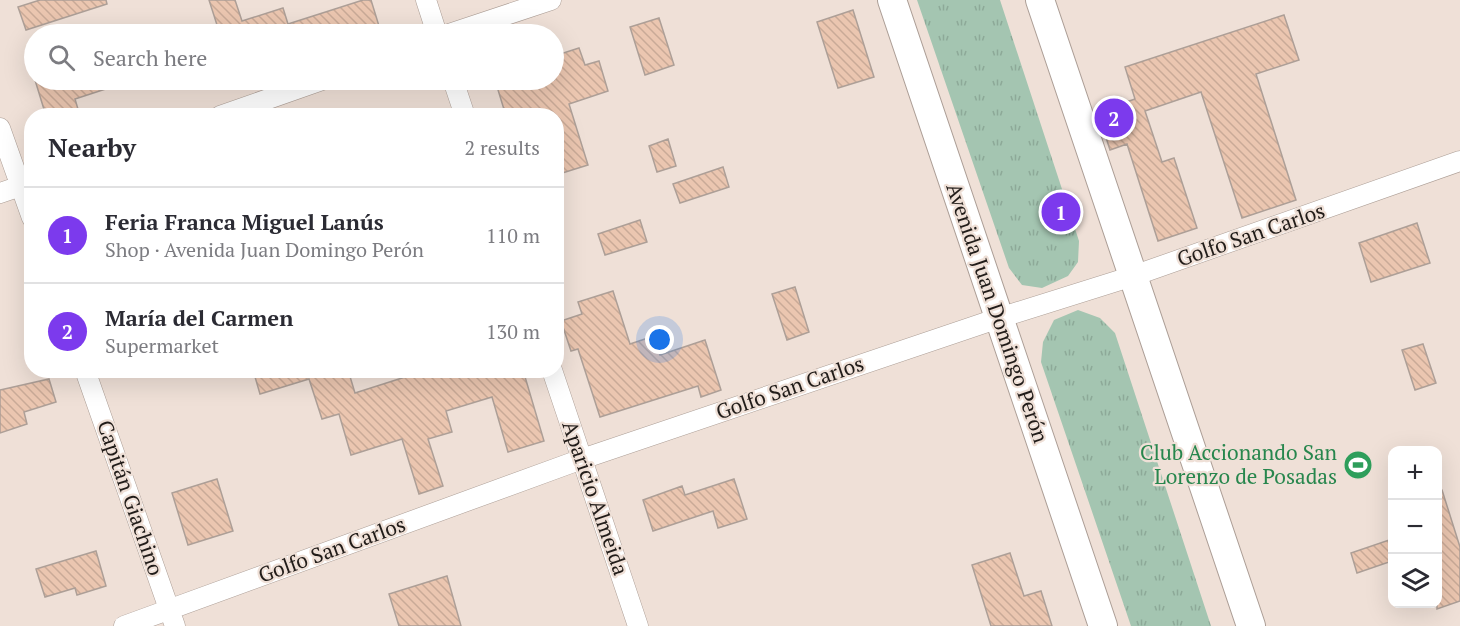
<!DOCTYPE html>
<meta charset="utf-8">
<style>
:root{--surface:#fff;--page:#f7f7f7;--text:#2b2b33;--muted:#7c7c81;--line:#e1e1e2;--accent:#7c3aed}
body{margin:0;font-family:"PT Serif",serif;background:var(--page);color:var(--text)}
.controls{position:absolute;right:18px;bottom:18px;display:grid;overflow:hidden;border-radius:12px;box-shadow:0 6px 24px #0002}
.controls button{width:54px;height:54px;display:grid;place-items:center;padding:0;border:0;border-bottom:2px solid var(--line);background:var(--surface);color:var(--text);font:30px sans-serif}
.you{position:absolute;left:660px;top:340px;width:21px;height:21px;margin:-15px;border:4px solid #fff;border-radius:50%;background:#1a73e8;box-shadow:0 0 0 9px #1a73e833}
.badge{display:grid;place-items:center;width:39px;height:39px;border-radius:50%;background:var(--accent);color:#fff;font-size:20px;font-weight:700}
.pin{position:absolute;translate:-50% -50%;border:3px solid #fff;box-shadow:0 2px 6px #0006}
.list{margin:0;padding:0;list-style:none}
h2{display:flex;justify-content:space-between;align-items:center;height:78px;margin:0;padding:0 24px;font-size:26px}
h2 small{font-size:20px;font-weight:400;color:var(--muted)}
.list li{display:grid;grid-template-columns:39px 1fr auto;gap:18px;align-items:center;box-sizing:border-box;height:96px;padding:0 24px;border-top:2px solid var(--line)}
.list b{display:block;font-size:22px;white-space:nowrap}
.list p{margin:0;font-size:20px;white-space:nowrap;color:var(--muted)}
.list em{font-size:20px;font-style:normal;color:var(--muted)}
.icon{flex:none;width:33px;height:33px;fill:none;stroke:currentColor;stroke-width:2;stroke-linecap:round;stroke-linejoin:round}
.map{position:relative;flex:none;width:1460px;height:626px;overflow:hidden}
.search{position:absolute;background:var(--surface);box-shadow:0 6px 24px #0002;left:24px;top:24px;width:540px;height:66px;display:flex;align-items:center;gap:15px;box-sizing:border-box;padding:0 21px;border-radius:33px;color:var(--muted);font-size:22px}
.panel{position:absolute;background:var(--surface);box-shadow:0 6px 24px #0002;left:24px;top:108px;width:540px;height:270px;border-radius:24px}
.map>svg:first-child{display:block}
.grass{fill:url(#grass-tufts)}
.building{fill:url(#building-back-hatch);stroke:#ad9f97;stroke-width:1.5}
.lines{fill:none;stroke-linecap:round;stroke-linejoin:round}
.street-casing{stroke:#ac9e96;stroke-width:21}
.secondary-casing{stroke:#ac9e96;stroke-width:30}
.street{stroke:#fff;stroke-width:20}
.secondary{stroke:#fff;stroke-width:28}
.labels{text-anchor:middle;stroke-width:4.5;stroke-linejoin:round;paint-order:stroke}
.street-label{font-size:21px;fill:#211c19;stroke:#efe0d7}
.leisure-label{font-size:21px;fill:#27864d;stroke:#efe0d7;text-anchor:end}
</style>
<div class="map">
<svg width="1460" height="626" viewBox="0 0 1460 626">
<defs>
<pattern id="grass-tufts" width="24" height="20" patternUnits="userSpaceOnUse" patternTransform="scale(1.5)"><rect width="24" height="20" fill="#a4c5b1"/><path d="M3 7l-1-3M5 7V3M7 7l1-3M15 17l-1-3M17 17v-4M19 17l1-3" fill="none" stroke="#8da998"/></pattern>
<pattern id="building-back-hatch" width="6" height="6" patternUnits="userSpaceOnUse" patternTransform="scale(1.5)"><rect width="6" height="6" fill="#ebc6b0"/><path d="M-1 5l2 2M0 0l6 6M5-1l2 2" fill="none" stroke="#c9aa97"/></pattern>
</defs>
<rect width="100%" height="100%" fill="#efe0d7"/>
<path class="grass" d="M917 0H1000L1079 241 1078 262 1068 276 1042 288 1022 285 1009 268Z
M1078 310 1100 318 1115 333 1211 626H1131L1041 362 1043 342 1054 320Z"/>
<path class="building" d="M40 0H106L107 4 26 30 18 7Z
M209 0H235L242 21 283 8 288 24 363 0H371L379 26 355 34H213V30L218 28Z
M853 10 874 77 838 88 817 22Z
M1284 15 1299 60 1256 74 1296 200 1242 218 1201 92 1145 111 1162 162 1174 158 1197 228 1158 241 1127 144 1110 150 1098 112 1135 99 1125 67Z
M659 18 674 65 645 75 630 27Z
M579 48 585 65 599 61 608 91 569 104 588 165 556 175V116H506L495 80H554V56Z
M35 80H120L121 84 75 99 80 116H46Z
M668 139 676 166 657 172 649 146Z
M723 167 729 187 680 203 673 184Z
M640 220 647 242 605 255 598 234Z
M1417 223 1430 263 1371 282 1359 243Z
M795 287 809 332 787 340 772 294Z
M613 291 630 344 654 336 660 355 705 340 721 390 701 397 698 386 600 417 578 349 571 351 561 321 582 314 578 302Z
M1423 344 1436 383 1415 390 1402 350Z
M253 370H348L355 393 427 370H523L544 441 508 452 492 397 446 411 452 432 428 439 443 486 419 494 402 439 351 455 339 414 322 419 309 379 260 394Z
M49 379 56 402 24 412 27 424 0 433V390Z
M217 479 233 531 188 545 172 493Z
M734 479 747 519 718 528 713 511 653 531 643 500 682 486 685 495Z
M1442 490 1460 547V601L1437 609V491Z
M1392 539V561L1357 573 1351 553Z
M96 551 106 586 77 595 75 588 45 597 36 569Z
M1010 553 1024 596 1041 591 1052 626H991L972 565Z
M447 576 461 626H399L389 594Z"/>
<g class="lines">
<g class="street-casing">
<path id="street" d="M426 0 437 34
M449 34 551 0
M453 80 465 116
M220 116 322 80
M0 128 32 218
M0 193 32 182
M85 370 175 626
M552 370 638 626
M124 626 582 459 999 318 1133 276 1460 161"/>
</g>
<g class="secondary-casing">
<path id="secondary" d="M892 0 1103 626
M1040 0 1251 626"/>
</g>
<use href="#street" class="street"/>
<use href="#secondary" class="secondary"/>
</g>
<defs>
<g id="stadium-disc" transform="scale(1.5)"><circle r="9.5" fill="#2e9e5b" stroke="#efe0d7"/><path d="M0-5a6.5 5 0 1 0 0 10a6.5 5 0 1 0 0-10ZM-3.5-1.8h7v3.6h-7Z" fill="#fff"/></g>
</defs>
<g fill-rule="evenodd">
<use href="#stadium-disc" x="1358" y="465"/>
</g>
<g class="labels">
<g class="street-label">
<text transform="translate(1251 235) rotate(-19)" y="7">Golfo San Carlos</text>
<text transform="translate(997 313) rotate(71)" y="7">Avenida Juan Domingo Perón</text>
<text transform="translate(790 388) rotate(-19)" y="7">Golfo San Carlos</text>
<text transform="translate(130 498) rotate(71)" y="7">Capitán Giachino</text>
<text transform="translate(595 498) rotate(71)" y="7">Aparicio Almeida</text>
<text transform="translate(332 550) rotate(-20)" y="7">Golfo San Carlos</text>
</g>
<g class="leisure-label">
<text x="1337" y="460">Club Accionando San<tspan x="1337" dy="24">Lorenzo de Posadas</tspan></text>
</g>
</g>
</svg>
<div class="controls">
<button>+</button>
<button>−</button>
<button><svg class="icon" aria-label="layers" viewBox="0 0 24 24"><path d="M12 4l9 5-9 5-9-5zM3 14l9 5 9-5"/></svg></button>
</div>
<div class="you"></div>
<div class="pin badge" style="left:1061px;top:212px">1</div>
<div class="pin badge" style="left:1114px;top:118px">2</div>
<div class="search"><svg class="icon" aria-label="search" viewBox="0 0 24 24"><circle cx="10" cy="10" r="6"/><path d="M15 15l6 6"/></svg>Search here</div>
<section class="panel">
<h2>Nearby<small>2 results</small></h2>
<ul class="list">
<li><span class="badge">1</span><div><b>Feria Franca Miguel Lanús</b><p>Shop · Avenida Juan Domingo Perón</p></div><em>110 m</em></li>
<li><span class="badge">2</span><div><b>María del Carmen</b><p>Supermarket</p></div><em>130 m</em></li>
</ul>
</section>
</div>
